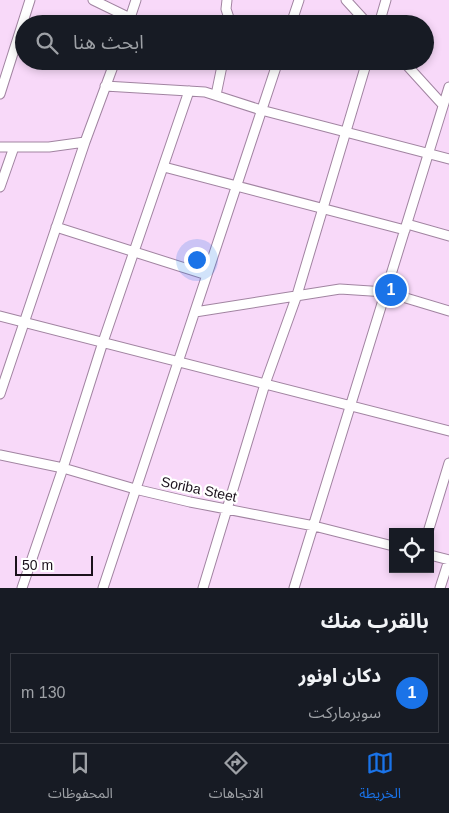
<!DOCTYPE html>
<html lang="ar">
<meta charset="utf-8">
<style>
:root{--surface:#171b24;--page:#20242c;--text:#f1f3f6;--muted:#9ea1a6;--line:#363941;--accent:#1a73e8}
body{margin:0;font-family:Arial,"Noto Sans Arabic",sans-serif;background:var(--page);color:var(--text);direction:rtl}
.controls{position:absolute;right:15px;bottom:15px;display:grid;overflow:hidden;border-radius:0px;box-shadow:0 2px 8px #0003}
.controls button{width:45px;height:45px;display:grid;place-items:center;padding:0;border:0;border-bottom:1px solid var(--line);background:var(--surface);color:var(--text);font:25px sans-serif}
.scale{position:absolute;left:15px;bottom:12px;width:78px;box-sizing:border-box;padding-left:5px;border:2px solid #1b111c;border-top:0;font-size:14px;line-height:18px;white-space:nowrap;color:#1b111c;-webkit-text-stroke:4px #fff;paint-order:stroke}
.you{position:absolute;left:196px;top:259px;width:18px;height:18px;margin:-12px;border:4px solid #fff;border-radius:50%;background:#1a73e8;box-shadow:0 0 0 8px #1a73e833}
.badge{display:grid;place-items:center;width:32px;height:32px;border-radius:50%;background:var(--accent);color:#fff;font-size:16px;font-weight:700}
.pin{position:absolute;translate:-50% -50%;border:2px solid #fff;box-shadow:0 1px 5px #0006}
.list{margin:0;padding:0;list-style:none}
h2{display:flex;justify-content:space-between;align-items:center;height:65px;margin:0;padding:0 20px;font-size:21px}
h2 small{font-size:16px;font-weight:400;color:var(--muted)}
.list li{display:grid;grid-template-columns:32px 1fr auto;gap:15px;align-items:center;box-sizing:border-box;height:80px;margin:0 10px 10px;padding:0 10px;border:1px solid var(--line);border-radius:0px}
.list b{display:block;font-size:19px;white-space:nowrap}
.list p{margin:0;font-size:16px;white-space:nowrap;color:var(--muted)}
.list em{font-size:16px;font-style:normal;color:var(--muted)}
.icon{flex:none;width:28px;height:28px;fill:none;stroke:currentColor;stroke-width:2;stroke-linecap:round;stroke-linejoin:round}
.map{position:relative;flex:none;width:449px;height:588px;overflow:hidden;direction:ltr}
.search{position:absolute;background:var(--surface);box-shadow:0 2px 8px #0003;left:15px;right:15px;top:15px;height:55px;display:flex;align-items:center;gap:12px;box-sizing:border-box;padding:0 18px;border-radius:28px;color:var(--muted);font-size:19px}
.sheet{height:155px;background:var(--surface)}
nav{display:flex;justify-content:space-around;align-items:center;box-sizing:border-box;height:70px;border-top:1px solid var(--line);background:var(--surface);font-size:14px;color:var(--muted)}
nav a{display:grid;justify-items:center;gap:2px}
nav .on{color:var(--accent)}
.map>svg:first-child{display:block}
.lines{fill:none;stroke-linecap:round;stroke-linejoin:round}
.street-casing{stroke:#a184a1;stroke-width:11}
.street{stroke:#fff;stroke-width:9}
.labels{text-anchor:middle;stroke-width:4.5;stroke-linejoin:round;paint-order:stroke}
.street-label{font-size:14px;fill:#1b111c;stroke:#fff}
</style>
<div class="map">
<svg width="449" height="588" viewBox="0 0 449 588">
<rect width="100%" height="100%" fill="#f8d9f9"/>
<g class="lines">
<g class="street-casing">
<path id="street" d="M93 0 130 18
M227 0 226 9 231 24
M346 0 368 24
M128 24 136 0
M291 24 299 0
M379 24 386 0
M403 61 443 105
M105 86 205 92 261 110 449 159
M0 94 30 0
M216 95 223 61
M0 147H49L85 142
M164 167 405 230
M0 187 14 147
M407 224 449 236
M56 227 207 275
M195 312 340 289 386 292 449 311
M0 316 449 431
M0 394 85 142 115 61
M0 455 63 468 135 489 190 502 314 526 393 546
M428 532 449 463
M430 555 449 560
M22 588 63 468 103 342 189 91
M103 588 278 61
M203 588 265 384 297 295 367 61
M294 588 449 87
M440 588 449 560"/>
</g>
<use href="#street" class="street"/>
</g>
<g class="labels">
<g class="street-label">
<text transform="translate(199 489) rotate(12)" y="5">Soriba Steet</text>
</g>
</g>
</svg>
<div class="controls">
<button><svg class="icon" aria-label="locate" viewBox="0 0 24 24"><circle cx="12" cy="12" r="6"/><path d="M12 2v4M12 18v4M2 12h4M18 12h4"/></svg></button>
</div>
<div class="scale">50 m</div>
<div class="you"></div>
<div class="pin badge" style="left:391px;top:290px">1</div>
<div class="search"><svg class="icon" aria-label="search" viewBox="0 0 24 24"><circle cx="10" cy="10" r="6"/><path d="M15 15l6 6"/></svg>ابحث هنا</div>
</div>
<section class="sheet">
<h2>بالقرب منك<small></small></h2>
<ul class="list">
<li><span class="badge">1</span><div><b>دكان اونور</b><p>سوبرماركت</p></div><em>130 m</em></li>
</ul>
</section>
<nav>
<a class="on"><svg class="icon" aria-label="map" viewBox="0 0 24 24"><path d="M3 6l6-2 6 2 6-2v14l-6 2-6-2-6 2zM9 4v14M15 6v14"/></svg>الخريطة</a>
<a><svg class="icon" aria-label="directions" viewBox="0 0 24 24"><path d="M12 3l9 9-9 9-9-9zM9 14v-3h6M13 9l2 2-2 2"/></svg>الاتجاهات</a>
<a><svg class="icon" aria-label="saved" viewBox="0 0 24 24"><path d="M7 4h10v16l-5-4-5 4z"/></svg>المحفوظات</a>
</nav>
